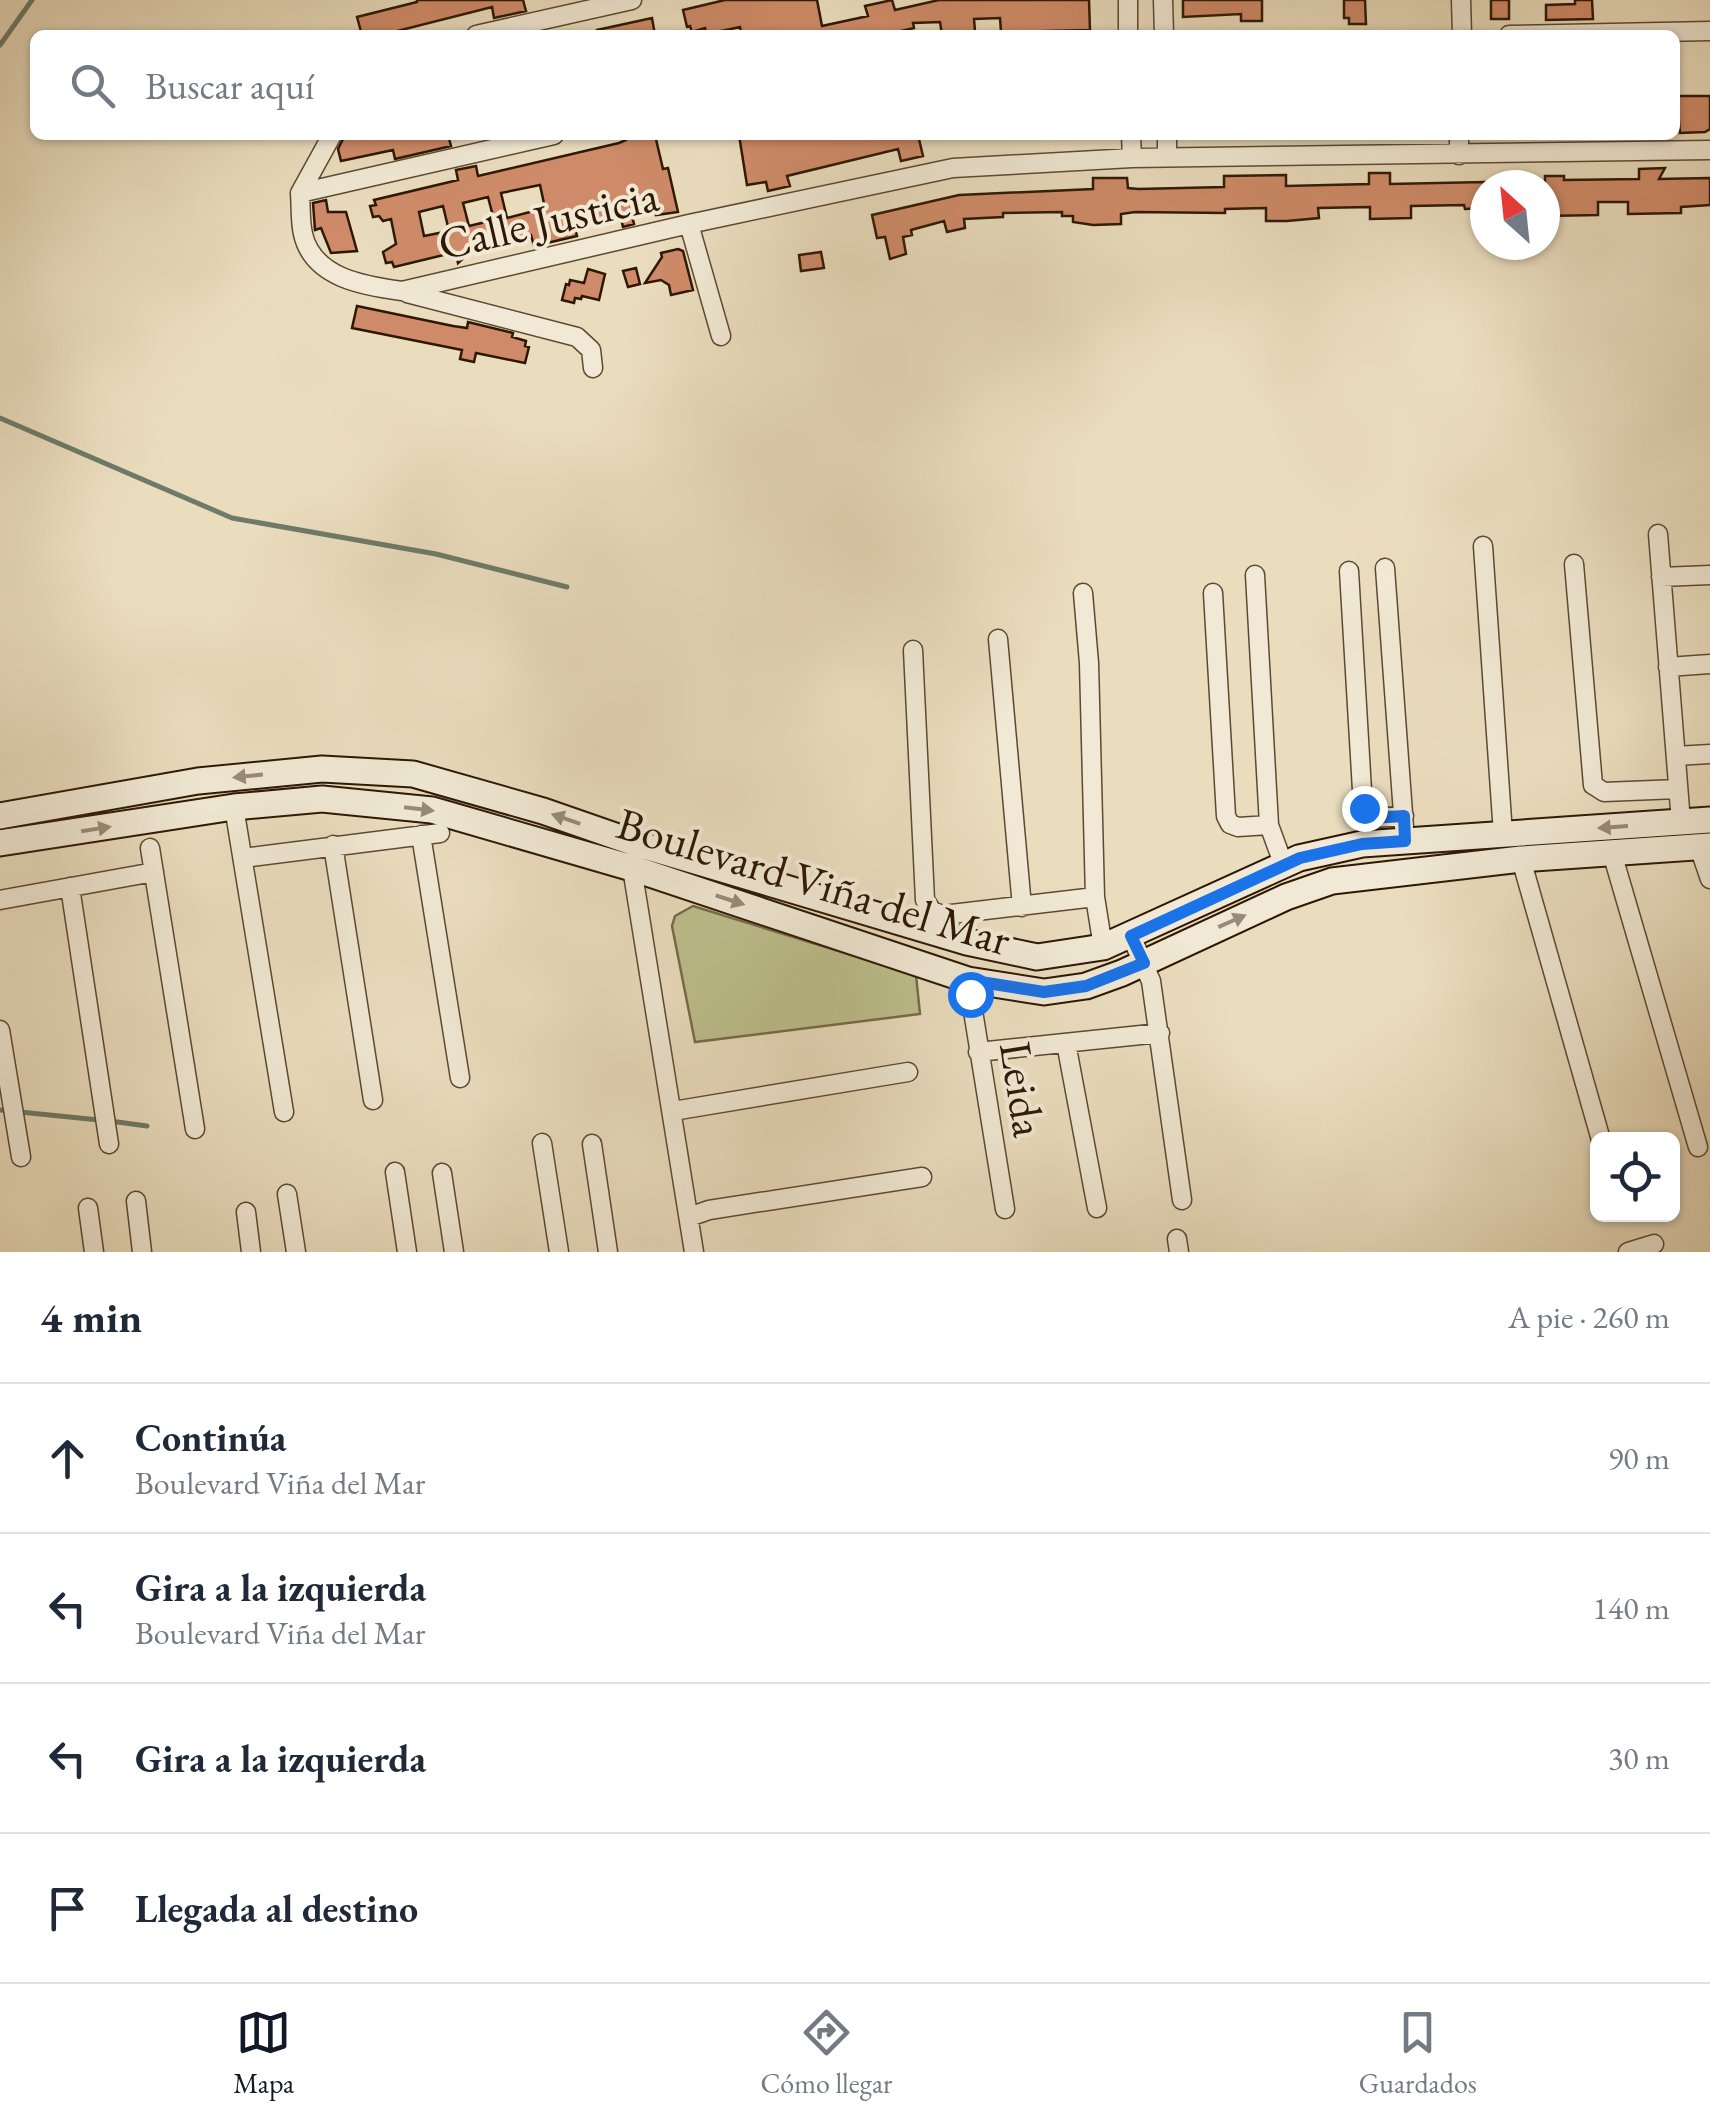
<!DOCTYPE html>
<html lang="es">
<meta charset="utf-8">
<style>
:root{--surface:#fff;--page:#f6f6f7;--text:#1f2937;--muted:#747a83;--line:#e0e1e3;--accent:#111827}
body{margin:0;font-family:"EB Garamond",serif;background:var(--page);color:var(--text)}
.controls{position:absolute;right:30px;bottom:30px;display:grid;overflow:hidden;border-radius:15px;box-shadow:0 2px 8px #0004}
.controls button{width:90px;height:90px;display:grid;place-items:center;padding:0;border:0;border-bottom:2px solid var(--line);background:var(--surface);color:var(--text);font:50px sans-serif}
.compass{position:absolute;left:1470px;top:170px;width:90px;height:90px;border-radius:50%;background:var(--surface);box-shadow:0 2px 8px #0004;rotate:333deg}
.stop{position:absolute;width:30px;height:30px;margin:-22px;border:8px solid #1a73e8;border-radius:50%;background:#fff}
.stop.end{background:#1a73e8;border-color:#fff;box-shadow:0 2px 10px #0008}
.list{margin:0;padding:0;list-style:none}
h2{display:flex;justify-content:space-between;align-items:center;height:130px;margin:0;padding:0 40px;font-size:42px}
h2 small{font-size:32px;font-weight:400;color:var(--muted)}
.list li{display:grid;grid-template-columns:65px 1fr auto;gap:30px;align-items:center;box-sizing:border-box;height:150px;padding:0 40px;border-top:2px solid var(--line)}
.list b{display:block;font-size:38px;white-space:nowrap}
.list p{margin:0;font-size:32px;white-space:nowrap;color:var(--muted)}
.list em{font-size:32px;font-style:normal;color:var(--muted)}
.icon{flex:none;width:55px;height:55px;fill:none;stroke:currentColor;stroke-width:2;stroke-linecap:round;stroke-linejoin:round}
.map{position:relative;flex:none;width:1710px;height:1252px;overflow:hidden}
.search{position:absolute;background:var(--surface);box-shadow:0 2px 8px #0004;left:30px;right:30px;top:30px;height:110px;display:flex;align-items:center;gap:25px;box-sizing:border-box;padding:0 35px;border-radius:15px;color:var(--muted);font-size:38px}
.sheet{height:730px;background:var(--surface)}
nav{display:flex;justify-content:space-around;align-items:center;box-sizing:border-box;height:140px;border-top:2px solid var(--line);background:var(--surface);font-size:28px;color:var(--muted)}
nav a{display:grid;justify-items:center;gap:5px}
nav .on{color:var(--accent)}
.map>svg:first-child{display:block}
.green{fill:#bdbf8d;stroke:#766c48;stroke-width:2.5}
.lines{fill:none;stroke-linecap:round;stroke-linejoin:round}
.stream{stroke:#6e7b68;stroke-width:5}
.building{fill:#cf8b69;stroke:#2e1804;stroke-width:2.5;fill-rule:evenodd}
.street-casing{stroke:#5d4932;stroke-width:21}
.secondary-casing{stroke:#2e1804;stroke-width:29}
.street{stroke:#f1e9d5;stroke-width:18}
.secondary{stroke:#f1e9d5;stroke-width:25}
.oneway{fill:#998b77}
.route{stroke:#1a73e8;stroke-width:12}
.labels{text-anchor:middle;stroke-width:8;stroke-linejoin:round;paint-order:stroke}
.street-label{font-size:45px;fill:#2e1804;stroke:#f1e9d5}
</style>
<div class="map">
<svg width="1710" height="1252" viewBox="0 0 1710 1252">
<rect width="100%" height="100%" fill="#eaddbe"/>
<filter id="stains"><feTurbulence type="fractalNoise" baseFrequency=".002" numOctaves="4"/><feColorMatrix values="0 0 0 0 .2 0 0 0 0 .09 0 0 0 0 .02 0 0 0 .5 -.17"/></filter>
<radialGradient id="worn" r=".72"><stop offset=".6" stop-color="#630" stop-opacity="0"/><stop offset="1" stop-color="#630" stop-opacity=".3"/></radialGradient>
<path class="green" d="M693 906 916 975 920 1014 695 1042 672 926 675 916Z"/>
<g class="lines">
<path class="stream" d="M0 45 32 0
M0 418 232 518 436 554 567 587
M0 1110 99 1120
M110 1121 147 1126"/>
</g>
<path class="building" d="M417 0H523L526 11 494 18 492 7 397 31 394 35H362L357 17 417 2Z
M725 0H817L822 26 868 16 865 6 892 0 895 10 939 0H1089L1090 30 1001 32 1000 18 974 19 975 31 946 35H942L940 22 913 23 914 28 884 35H741L740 27 707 34 705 28 692 32 690 26 687 27 683 10Z
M1183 0H1262V21H1241V14L1183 17Z
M1344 0H1365L1366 24H1349V18H1344Z
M1491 0H1509V19H1491Z
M1575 0H1592L1593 19 1546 20V5L1575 4Z
M652 18 655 35H598L597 30Z
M1675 96H1710V129L1705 132 1680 133 1679 122H1675Z
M353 135H448L451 146 395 159 393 150 341 161 338 149 344 137Z
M625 135H655L663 169 668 168 678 212 656 215 653 206 631 211 634 224 623 227 620 214 574 225 577 236 534 246 531 235 475 248 458 263 456 252 394 267 392 262 386 263 383 252 396 244 391 219 383 221 379 216 373 217 370 206 376 205 374 200 458 180 456 170 476 166 478 176 619 143 626 140ZM540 185 545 208 507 218 501 193ZM488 197 494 220 469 226 463 203ZM443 206 449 231 424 236 419 212Z
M739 135H918L923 156 901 161 898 149 787 176 790 186 768 191 766 182 747 185Z
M1665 168 1659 179 1710 178V205L1681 207V213L1628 214V202H1598V215L1545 216V176H1564V180L1639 179V169Z
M1369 173H1390V184L1485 182V208L1465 209 1464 205 1411 206V218L1370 219V207L1318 208 1319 218 1287 221H1266V208L1225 209V213L1135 212 1121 214V224L1093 225 1073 222V216H1062V212L1003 213V217L964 219 965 228 947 232 944 221 911 230 912 235 903 237 906 254 890 259 885 237 877 238 872 215 959 195 1093 189V178H1127L1128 188 1138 189 1224 187V176L1286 175V186L1369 184Z
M326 200 328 212H346L357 251 331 253 321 228 315 230 313 203Z
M678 249 683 251 693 290 671 295 669 285 661 280 645 283 662 257 661 253Z
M821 252 824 268 801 271 799 255Z
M636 268 640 284 628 287 623 271Z
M588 269 605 274 599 300 582 296 581 299 575 298 574 303 562 300 566 284 569 285 570 280 584 283Z
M357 306 453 326 467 328 468 322 513 333 512 337 526 341 525 346 529 347 525 363 476 353 474 362 460 359 462 350 352 328Z"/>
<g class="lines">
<g class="street-casing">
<path id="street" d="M1128 0V35
M1163 0 1164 35
M1461 0 1462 35
M476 35 632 0
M1509 35 1710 31
M1131 135 1132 158
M1167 135V157
M1459 155V135
M300 193C301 206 300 221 303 234 313 278 364 286 402 291L689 224 953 168 1132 158 1710 150
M300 193 554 135
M300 193 332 135
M689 224 721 336
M407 293 577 337 591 350 593 368
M1658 534 1681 822
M1483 546 1503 834
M1574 564 1593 785 1604 792 1678 789
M1385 568 1404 827
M1349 571 1363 807 1371 818 1404 816
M1255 575 1269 825 1284 866
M1661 577 1710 575
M1083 593 1089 663 1095 897 1103 947
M1213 593 1226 816 1230 824 1238 827 1269 825
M998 639 1022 907
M913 650 925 900 932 911 943 915 1095 897
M1668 667 1710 664
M1676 756 1710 754
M234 807 284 1112
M421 835 460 1078
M333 845 373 1100
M1699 847 1710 879
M150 848 195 1129
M1612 853 1698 1147
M243 858 440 833
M634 859 632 868 694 1252
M1521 859 1601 1140
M70 887 109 1144
M0 900 154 872
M1131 936 1151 981 1182 1200
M968 980 1005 1209
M0 1030 21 1157
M1066 1043 1097 1208
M978 1052 1160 1033
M673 1111 908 1072
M542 1143 559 1252
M592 1144 608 1252
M395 1172 407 1252
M442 1173 454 1252
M287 1194 296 1252
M136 1201 142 1252
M88 1208 94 1252
M246 1212 251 1252
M689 1217 709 1210 922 1177
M1177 1239 1179 1252
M1628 1252 1654 1244"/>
</g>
<g class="secondary-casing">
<path id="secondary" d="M0 816 198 781 322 769 413 774 543 811 638 844 967 942 1037 957 1103 947 1299 858 1362 844 1710 820
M0 843 234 807 322 799 432 810 632 868 968 980 1044 992 1086 986 1122 973 1286 897 1332 881 1521 859 1710 846"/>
</g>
<use href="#street" class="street"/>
<use href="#secondary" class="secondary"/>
</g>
<defs><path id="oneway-solid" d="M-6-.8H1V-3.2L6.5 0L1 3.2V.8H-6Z" transform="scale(2.5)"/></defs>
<g class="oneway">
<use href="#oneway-solid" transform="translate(248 776) rotate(174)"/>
<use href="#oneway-solid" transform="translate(419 809) rotate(7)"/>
<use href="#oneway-solid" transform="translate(566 819) rotate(-161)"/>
<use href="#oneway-solid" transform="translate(1613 827) rotate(176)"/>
<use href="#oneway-solid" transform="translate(96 829) rotate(-9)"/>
<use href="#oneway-solid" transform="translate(730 900) rotate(18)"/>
<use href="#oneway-solid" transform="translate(1232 921) rotate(-24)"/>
</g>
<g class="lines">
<path class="route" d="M970 994 968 980 1044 992 1086 986 1144 963 1131 936 1300 858 1362 844 1405 841 1404 816 1371 818 1364 808"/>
</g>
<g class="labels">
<g class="street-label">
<text transform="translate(548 219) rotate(-13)" y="16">Calle Justicia</text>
<text transform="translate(814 881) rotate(17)" y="16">Boulevard Viña del Mar</text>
<text transform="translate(1023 1089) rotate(81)" y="16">Leida</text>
</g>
</g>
<rect width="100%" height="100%" filter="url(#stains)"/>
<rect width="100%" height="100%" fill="url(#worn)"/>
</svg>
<div class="controls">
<button><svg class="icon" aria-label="locate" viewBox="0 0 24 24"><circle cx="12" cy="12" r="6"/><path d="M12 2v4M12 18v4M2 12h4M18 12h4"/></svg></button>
</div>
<svg class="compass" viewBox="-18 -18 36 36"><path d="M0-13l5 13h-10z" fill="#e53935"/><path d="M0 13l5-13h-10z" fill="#747a83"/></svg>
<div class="stop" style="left:970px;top:994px"></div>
<div class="stop end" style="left:1364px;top:808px"></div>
<div class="search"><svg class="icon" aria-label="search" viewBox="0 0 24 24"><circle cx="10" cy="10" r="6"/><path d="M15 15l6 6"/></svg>Buscar aquí</div>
</div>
<section class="sheet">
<h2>4 min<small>A pie · 260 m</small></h2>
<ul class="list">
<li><svg class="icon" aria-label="ahead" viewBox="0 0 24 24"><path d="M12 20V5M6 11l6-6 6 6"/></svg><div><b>Continúa</b><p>Boulevard Viña del Mar</p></div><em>90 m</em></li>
<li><svg class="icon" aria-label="left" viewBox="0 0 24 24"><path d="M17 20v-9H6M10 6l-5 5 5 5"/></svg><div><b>Gira a la izquierda</b><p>Boulevard Viña del Mar</p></div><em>140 m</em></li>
<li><svg class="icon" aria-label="left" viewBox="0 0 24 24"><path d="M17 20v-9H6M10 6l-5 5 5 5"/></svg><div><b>Gira a la izquierda</b></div><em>30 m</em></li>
<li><svg class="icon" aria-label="arrive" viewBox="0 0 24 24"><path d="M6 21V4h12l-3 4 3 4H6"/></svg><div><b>Llegada al destino</b></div></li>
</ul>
</section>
<nav>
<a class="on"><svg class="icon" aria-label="map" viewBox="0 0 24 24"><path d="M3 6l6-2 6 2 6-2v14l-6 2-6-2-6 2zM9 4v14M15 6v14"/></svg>Mapa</a>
<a><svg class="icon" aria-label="directions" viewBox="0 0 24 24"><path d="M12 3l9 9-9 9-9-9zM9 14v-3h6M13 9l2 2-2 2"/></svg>Cómo llegar</a>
<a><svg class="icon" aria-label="saved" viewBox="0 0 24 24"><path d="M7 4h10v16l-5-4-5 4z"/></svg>Guardados</a>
</nav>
